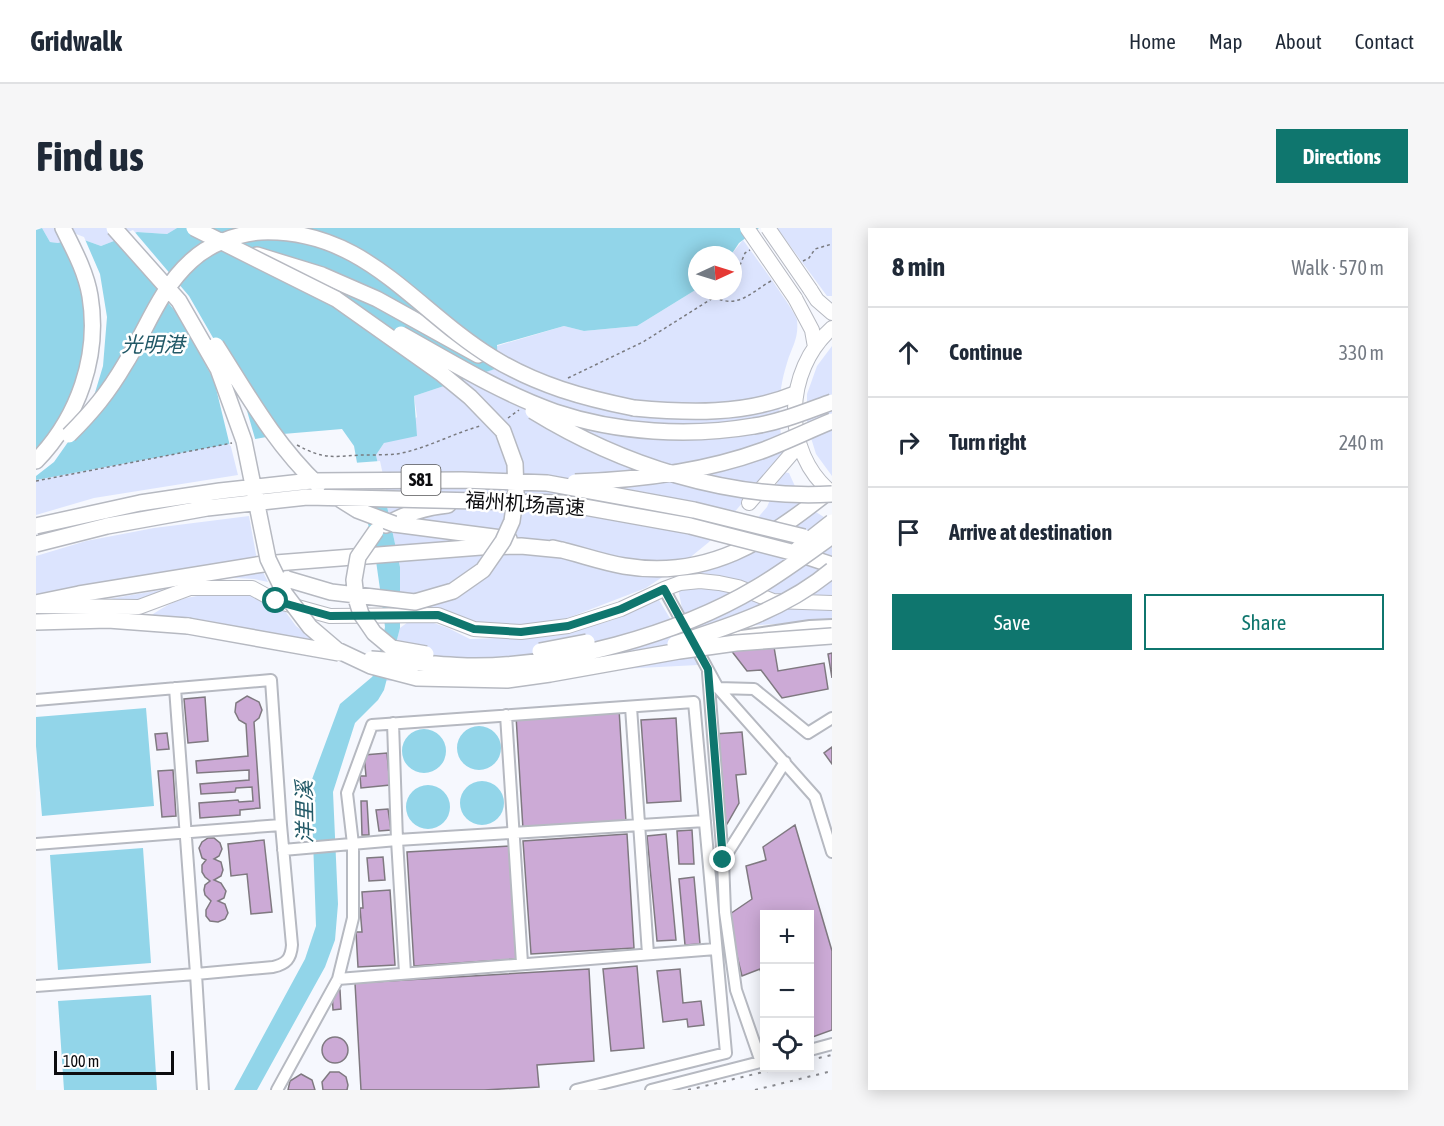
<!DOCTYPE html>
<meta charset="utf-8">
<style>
:root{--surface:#fff;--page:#f6f6f7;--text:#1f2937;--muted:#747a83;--line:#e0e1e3;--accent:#0f766e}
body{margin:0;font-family:"Asap Condensed","Noto Sans SC",sans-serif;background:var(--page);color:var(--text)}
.controls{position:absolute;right:18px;bottom:18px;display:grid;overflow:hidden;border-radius:0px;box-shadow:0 3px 15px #0003}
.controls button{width:54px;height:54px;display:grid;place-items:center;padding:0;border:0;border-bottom:2px solid var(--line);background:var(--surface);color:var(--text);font:30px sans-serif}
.compass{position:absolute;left:652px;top:18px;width:54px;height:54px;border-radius:50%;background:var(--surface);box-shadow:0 3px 15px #0003;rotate:86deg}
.scale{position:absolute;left:18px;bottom:15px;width:120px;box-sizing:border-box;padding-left:6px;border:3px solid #0c0c0f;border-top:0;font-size:16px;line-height:21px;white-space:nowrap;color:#0c0c0f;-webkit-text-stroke:4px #fff;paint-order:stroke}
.stop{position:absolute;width:18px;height:18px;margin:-14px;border:4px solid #0f766e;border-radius:50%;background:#fff}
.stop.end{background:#0f766e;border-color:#fff;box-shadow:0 2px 6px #0008}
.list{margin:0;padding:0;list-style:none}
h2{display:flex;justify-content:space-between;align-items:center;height:78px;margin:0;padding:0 24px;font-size:26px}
h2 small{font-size:20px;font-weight:400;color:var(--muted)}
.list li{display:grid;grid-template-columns:39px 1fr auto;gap:18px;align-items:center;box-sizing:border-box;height:90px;padding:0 24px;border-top:2px solid var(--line)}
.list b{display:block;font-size:22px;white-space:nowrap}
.list em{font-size:20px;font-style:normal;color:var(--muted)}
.actions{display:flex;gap:12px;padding:18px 24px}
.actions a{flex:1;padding:14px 0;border:2px solid var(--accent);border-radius:0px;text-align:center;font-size:21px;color:var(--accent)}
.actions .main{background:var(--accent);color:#fff}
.icon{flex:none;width:33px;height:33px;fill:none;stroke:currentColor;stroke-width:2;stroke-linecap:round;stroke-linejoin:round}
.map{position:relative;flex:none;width:796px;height:862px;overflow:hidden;border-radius:0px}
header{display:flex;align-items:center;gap:36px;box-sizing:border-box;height:84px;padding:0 30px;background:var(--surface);border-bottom:2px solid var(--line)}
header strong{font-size:28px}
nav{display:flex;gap:33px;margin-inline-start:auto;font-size:21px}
.intro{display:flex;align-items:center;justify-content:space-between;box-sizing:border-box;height:144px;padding:0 36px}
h1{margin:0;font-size:42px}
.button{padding:15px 27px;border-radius:0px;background:var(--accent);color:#fff;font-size:21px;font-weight:700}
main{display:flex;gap:36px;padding:0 36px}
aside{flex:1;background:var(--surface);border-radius:0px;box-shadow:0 3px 15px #0003}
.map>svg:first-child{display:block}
.green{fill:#dce4fe}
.water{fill:#92d5e9}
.pier{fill:#f6f8fe}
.building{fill:#ccaad6;stroke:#7f7980;stroke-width:1.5}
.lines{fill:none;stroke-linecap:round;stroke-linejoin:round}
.minor-casing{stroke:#b6b9c1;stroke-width:14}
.major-casing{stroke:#b6b9c1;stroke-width:16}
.highway-casing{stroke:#b6b9c1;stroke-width:18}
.path{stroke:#7a7b80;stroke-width:1.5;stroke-dasharray:3 3;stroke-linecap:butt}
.minor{stroke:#fff;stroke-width:10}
.major{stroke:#fff;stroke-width:14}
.highway{stroke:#fff;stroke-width:15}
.rail{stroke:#8a8b90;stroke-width:2;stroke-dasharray:3 6;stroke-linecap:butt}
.major-bridge-casing{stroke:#b6b9c1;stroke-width:16;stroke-linecap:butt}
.highway-bridge-casing{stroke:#b6b9c1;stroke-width:18;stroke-linecap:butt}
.major-bridge{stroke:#fff;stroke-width:14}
.highway-bridge{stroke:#fff;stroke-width:15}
.route{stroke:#0f766e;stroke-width:8}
.labels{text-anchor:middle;stroke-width:5;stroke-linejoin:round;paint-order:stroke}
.shield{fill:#fff;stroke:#555557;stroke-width:1.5}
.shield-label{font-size:18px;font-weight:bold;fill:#0c0c0f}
.street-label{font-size:20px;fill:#0c0c0f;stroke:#fff}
.water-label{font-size:21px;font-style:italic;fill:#225967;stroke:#fff}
</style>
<header>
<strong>Gridwalk</strong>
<nav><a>Home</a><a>Map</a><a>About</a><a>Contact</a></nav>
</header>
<div class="intro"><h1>Find us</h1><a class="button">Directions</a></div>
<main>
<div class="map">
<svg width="796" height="862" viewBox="0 0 796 862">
<rect width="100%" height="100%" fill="#f6f8fe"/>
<path class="green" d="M6 0H141L131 6 101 4 65 18 40 9 22 15 14 14Z
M741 0H796V68H791Z
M707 12C715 23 760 84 761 92 763 111 756 118 751 135 741 166 742 195 748 226L673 314 646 336 610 360 524 393 462 400 364 381V339L340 227 348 215 381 189 378 168 461 140V118L528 98 548 103 601 98 661 61V63H697V27H695Z
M796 118V248L780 226 771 197V166L781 138Z
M194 215 202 247 58 270 0 287V252Z
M746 244 753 245 767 276 796 294V393L650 401 642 360 650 356 694 322 731 279Z
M213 288 221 332 232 354 218 351 146 347 0 371V328L50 313 118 300Z
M142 359 113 372 55 374Z
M181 365H218L243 375 260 398 282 415C226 403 170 391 113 389 138 371 151 369 181 365Z
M623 372 662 437 350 453 364 400 372 394 392 393 412 400 434 411 519 408 577 392Z"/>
<path class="water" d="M6 0 14 14 22 15 40 9 65 18 101 4 131 6 141 0H723L703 15 695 27H661V61L601 98 548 103 528 98 461 117 462 140 378 168 381 208 348 215 340 227 364 339V400L348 462 342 472 319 495 297 564 302 676 299 712 289 739 221 862H198L269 731 280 698 275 554 304 476 336 449 340 444 349 399 346 375 339 326 331 291 318 218 306 201 247 206 208 213 0 252V2Z
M110 480 118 578 6 588 0 518V489Z
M421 520a22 22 0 1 1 44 0a22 22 0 1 1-44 0Z
M366 523a22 22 0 1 1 44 0a22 22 0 1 1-44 0Z
M424 575a22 22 0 1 1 44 0a22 22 0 1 1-44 0Z
M370 579a22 22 0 1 1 44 0a22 22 0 1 1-44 0Z
M107 620 115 735 22 742 14 627Z
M115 767 121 862H28L22 773Z"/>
<path class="pier" d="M97 2 153 68 203 155 220 214 194 218 178 152 143 88 79 9Z
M40 6 48 9 64 46 71 89 67 138 58 168 44 197 18 234 0 248V223L42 167 55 86 28 10Z
M344 233 354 279H325L317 235Z"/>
<path class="building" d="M737 413 742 443 788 435 792 461 746 470 725 442 711 443 694 421Z
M796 425V450L792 426Z
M211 468 223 474 226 482 223 490 218 494 224 580 204 582V587L164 590 163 575 202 572 203 574 217 573 216 559 200 560 199 564 165 566 164 556 213 552V542L161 545 160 533 212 528 210 496 203 492 199 484 200 475Z
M169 469 172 513 152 515 148 471Z
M583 481 590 594 487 601 480 488Z
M640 490 645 573 611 575 605 492Z
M706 504 710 546 700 547 703 575 691 596 685 597 678 506Z
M131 505 133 521 121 522 119 506Z
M796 519V536L788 525Z
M351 525 354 557 325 560 324 548H330L328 527Z
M137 542 140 588 126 589 122 543Z
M325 573H331L333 607H326Z
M352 581 355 602 343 603 340 582Z
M759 597 796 723V802L774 810V686H728V756L724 741 706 748 691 688 716 671 710 638 730 632 727 619Z
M656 602 658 636H643L641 603Z
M591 606 598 720 495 726 487 613Z
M630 606 640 712 621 713 611 608Z
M172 610H178L184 615 186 621 183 628 178 631 185 634 187 642 185 648 178 652 185 655 190 663 188 670 182 673 189 676 192 685 189 691 182 694 174 693 170 688V682L175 673 169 667 168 662 169 657 174 653 169 649 166 644V637L170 632 166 630 163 620 166 614Z
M228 612 236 684 215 686 211 646 195 648 192 616Z
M474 618 481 731 378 738 371 624Z
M347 629 349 652 333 653 331 630Z
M658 649 664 716 649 717 643 651Z
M354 662 359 737 322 739 320 704H326L324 680H327L326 664Z
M601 738 608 820 575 823 567 741Z
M553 741 558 833 501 837 503 859 448 862H325L319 755Z
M644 741 647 775 665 773 668 797 652 799 651 791 627 794 621 743Z
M304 762 305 781 297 782 296 763Z
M286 822a13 13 0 1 1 26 0a13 13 0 1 1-26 0Z
M294 844H303L310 849 312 857 311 862H287L286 854Z
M265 846 276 852 279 862H252L254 853Z"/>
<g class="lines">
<g class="minor-casing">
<path id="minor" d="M628 361 682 460 779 569 796 624
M692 410 774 398 796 397
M672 445 687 632
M682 460 718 461 772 505 796 490
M0 472 235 452 245 597 256 717C255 731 250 736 237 739L160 746 167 862
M595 479 612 726
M470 487 486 735
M357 495 361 612 369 745
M0 616 245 597
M247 622 361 612 669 593
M302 751 680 721
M0 758 160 746 139 460
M774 822 796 816
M725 834 700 762 689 684 687 632 749 534
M241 862 302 751 317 690V616L311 565 336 497 658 474 690 825 540 862
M615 862 728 833"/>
</g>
<g class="major-casing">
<path id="major" d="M774 61 781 72 796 85
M759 70 776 102 779 119
M796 100C748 142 745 224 796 265
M713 275 763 217
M0 378 103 379 154 360H216L240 373 294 388 402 387 438 401 485 404 532 398 585 381 628 361 644 355 664 353 683 355 702 359 737 373 796 375"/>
</g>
<g class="highway-casing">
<path id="highway" d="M221 27 286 47 341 71 442 127
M598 180C652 185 708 187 759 166
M0 233C42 190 64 128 54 68 50 44 38 22 27 0
M358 296 473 311
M350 297C370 285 389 279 412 277
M517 320C541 325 564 334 588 338 671 352 731 313 793 263
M763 326 796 337
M0 375 43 366 227 336 445 319 485 318 526 322
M0 394 72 392 152 398"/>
</g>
<path class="path" d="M767 33 773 30 779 21 796 16
M697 54 709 25 714 22
M678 69C702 81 714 65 735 53
M532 150 607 114 688 63
M472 190 483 182
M261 217C287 231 295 229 324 227 336 227 349 227 361 226 389 221 416 206 444 198
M0 253 196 215"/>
<use href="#minor" class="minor"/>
<use href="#major" class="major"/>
<use href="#highway" class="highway"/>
<path class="rail" d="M774 832 796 827
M652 862 744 840
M719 862 796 843"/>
<g class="major-bridge-casing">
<path id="major-bridge" d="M711 0 759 70
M732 0 774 61"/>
</g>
<g class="highway-bridge-casing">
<path id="highway-bridge" d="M78 0 143 73 182 141 208 213 232 331 249 366 274 399 301 422 335 438 381 450 471 452 514 446 643 423 700 415 796 408
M158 0 300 71 406 146 434 169 467 203 479 236 480 264 476 293 467 313 447 342 417 363 379 374 295 364 251 351
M365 106C415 134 465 165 519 184 581 205 654 209 718 198 745 194 771 183 796 174
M180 117C212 167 238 215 282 257
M497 183C585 237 692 272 796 266
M33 207C56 184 72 165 89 136 111 101 123 62 155 33 173 16 200 6 225 4 329 0 378 82 457 130 501 157 548 170 598 180
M539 254C603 252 668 244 728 222 751 213 774 202 796 193
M302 270 321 282 358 296
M0 298 104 275 184 263 275 253 426 252 511 255 658 282 768 309
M340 303 322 329 318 352 320 370 325 386 338 405 356 420 390 426
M0 316 71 298 171 280 271 269 526 275 654 298 763 326
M763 320 796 294
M152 398 303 425
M639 416C695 398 751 380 796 342
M504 423 551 414
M335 431C367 433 399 437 431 438 521 440 643 406 720 360 747 344 771 326 796 308"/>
</g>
<use href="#major-bridge" class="major-bridge"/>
<use href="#highway-bridge" class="highway-bridge"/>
</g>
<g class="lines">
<path class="route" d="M240 373 294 388 402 387 438 401 485 404 532 398 585 381 628 361 672 441 687 632"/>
</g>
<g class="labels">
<rect class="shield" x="365.5" y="237" width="39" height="30" rx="4.5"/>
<g class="shield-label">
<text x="385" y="258">S81</text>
</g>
<g class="street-label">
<text transform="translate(489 276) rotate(4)" y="7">福州机场高速</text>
</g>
<g class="water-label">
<text x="117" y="124">光明港</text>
<text transform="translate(269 584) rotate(-91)" y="7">洋里溪</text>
</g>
</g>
</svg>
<div class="controls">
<button>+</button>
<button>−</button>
<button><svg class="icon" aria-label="locate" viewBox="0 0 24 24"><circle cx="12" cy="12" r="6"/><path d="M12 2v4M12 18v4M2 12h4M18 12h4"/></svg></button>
</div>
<svg class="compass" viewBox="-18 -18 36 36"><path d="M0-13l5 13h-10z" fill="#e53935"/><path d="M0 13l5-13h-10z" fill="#747a83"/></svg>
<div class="scale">100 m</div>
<div class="stop" style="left:240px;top:373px"></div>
<div class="stop end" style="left:687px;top:632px"></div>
</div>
<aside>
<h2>8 min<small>Walk · 570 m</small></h2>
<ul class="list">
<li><svg class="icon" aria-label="ahead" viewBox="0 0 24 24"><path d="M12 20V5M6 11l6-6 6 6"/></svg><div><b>Continue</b></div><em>330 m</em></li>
<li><svg class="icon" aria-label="right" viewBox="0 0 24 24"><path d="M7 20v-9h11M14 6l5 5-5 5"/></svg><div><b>Turn right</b></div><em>240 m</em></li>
<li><svg class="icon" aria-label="arrive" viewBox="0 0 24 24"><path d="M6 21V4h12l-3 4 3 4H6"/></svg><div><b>Arrive at destination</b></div></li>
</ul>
<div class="actions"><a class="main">Save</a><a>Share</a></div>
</aside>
</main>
